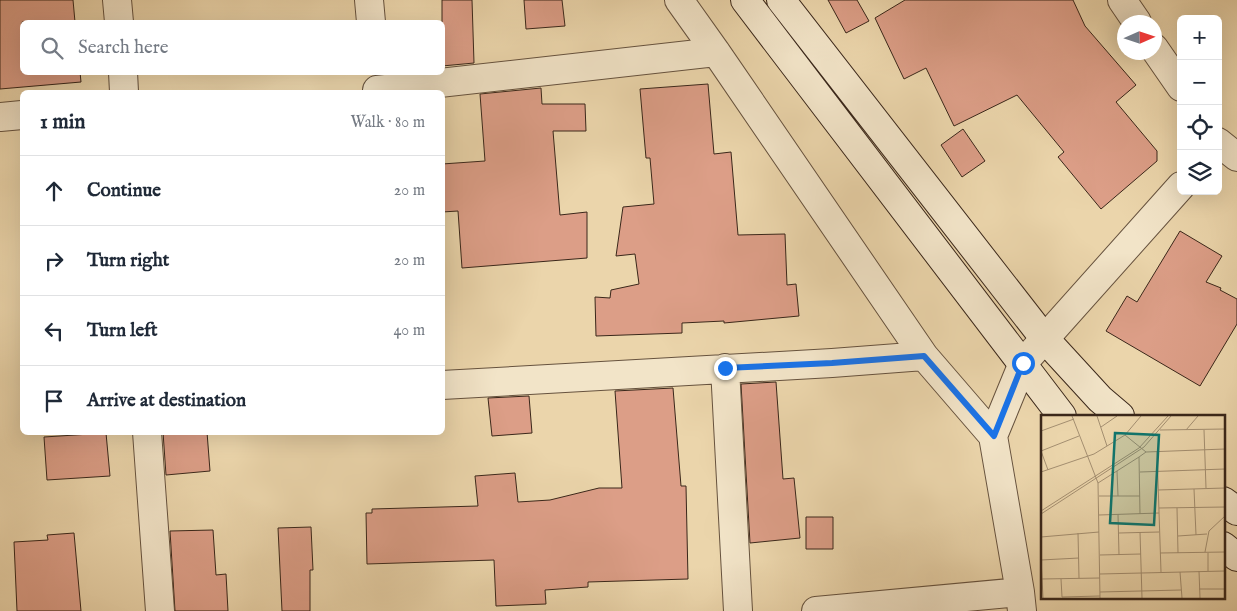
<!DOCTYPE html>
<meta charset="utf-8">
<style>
:root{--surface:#fff;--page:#f6f6f7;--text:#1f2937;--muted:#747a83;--line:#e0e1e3}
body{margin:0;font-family:"IM FELL English",serif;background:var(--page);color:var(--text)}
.controls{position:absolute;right:15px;top:15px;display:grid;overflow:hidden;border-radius:8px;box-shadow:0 5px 20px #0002}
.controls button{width:45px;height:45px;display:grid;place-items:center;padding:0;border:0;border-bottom:1px solid var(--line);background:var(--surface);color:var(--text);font:25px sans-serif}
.compass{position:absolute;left:1117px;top:15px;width:45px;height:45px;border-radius:50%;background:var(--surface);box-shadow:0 5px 20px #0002;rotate:87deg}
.stop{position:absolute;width:15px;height:15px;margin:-11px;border:4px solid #1a73e8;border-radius:50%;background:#fff}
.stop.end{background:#1a73e8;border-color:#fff;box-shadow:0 1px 5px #0008}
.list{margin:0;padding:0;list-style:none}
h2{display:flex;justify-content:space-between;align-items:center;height:65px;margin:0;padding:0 20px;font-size:21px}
h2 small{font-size:16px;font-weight:400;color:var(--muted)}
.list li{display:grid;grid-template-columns:32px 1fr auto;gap:15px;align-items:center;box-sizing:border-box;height:70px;padding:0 20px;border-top:1px solid var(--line)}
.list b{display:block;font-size:19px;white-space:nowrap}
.list em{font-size:16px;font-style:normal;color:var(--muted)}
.icon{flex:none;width:28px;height:28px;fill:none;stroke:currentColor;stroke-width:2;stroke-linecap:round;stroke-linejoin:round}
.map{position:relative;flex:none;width:1237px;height:611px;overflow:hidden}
.search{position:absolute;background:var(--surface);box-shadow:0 5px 20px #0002;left:20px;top:20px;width:425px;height:55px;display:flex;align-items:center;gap:12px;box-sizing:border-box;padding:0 18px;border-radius:8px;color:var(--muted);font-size:19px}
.panel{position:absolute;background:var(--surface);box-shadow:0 5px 20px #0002;left:20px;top:90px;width:425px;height:345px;border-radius:8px}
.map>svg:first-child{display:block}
.building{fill:#dc9e87;stroke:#3a271a}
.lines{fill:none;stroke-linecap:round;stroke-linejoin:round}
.street-casing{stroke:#66523e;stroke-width:30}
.secondary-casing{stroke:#3a271a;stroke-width:30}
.street{stroke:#f2e4c8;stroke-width:28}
.secondary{stroke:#f2e4c8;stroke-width:28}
.route{stroke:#1a73e8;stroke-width:6}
.inset-road{fill:none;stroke:#a48f71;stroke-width:1}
.view{fill:#0f766e;fill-opacity:0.15;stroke:#0f766e;stroke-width:2.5}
.inset-edge{fill:none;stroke:#3a271a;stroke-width:2.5}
</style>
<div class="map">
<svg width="1237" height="611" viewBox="0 0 1237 611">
<rect width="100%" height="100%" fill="#ebd5ab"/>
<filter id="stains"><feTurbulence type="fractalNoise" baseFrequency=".004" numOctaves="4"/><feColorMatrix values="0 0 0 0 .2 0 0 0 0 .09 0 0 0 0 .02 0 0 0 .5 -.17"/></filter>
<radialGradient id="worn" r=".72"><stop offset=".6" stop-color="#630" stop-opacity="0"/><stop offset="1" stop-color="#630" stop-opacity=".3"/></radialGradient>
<path class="building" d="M0 0H73L75 22H22V72H80L81 82 0 89Z
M442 0H472L474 63 442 66Z
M524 0H562L565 26 526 29Z
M828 0H857L869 21 846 33Z
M905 0H1073L1085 26 1136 85 1116 102 1157 151V161L1101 209 1058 157 1064 152 1017 95 954 126 926 68 904 79 875 18Z
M708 84 714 154 731 152 738 235 785 234 787 285 796 284 799 316 724 323V321L682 323V333L596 336 595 297 610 298 611 290 639 284 635 254 616 256 623 207 654 204 650 158H646L640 89Z
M541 88 542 104H585L586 131H553L560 215 587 212V258L462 268 458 211 442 212V164L485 161 480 94Z
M963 129 985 161 962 177 941 145Z
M1180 231 1222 256 1206 282 1221 288 1220 290 1237 299V324L1200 386 1106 331 1127 296 1137 302Z
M776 382 783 479 794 478 800 538 750 543 741 384Z
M673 388 681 486H686L688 579 588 582V587L545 590 546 604 496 606 494 560 367 564 366 513H372V509L478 506 475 476 515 473 518 502 550 500 599 488H622L615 391Z
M529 396 532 433 492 436 488 398Z
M163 432H207L210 471 166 475Z
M106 433 110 476 47 480 44 437Z
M806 517H833V549H806Z
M311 527 313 570H310V611H282L278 528Z
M213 530 216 575 226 574 228 611H175L170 531Z
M74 533 81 611H17L14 542 48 540 47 535Z"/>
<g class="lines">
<g class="street-casing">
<path id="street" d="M117 0 119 22
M369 0 371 22
M679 0 716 52 924 356
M1122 0 1137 22
M1154 48 1181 87
M123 72 124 92
M377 90 716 52
M0 117 22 115
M1218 142 1237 157
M725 368 738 611
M442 385 832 363 924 356 993 436
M147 432 160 611
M816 611 1020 592
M1022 611 1020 592 993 436 1023 363 1181 186"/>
</g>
<g class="secondary-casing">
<path id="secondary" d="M745 0 1062 416
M781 0 1044 338 1100 399 1120 416
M1223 501 1237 511
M1223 546 1237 557"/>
</g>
<use href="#street" class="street"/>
<use href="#secondary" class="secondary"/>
</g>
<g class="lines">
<path class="route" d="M725 368 832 363 924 356 994 436 1023 363"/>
</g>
<g transform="translate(1041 415)">
<rect width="184" height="184" fill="#ebd5ab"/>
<path class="inset-road" d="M31 1 57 68 59 183M56 1 66 31M60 12 76 1M119 15 184 14M145 15 157 1M163 15 165 73M0 16 33 4M84 20 105 37 184 34M0 36 38 21M0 36 7 55M116 36 120 157M76 56 77 81M0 57 53 39 84 20 100 1M99 57 184 54M57 68 98 42M153 74 155 120M117 75 184 73M58 81H99M118 93 184 92M136 93 137 138M0 96 98 33 127 1M0 99 103 32 130 1M77 99 78 140M99 99 98 42 105 37M58 100 118 98M99 117 101 183M37 118 38 163M78 118 118 117M137 121 166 119M0 122 58 117M164 137 168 116 184 101M119 138 184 137M167 138V156M59 140 100 139M0 143 2 183M0 145 38 143M158 156 159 183M139 157 141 183M59 159 184 156M0 164 59 163M20 164 21 182M158 174H184M59 177 140 175M21 182 59 181"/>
<path class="view" d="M74 18 118 20 113 110 69 108Z"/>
<rect width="184" height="184" class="inset-edge"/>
</g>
<rect width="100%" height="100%" filter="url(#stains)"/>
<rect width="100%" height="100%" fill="url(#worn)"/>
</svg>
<div class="controls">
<button>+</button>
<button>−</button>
<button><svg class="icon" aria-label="locate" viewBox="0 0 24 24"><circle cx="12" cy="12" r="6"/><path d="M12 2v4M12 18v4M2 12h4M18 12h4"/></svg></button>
<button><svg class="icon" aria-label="layers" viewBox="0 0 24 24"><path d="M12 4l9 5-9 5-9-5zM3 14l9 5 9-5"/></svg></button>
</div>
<svg class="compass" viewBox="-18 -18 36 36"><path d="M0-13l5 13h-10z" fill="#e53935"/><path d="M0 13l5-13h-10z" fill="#747a83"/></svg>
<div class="stop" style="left:1023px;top:363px"></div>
<div class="stop end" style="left:725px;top:368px"></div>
<div class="search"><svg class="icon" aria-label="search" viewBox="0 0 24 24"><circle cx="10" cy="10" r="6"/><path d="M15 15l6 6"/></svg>Search here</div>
<section class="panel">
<h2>1 min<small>Walk · 80 m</small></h2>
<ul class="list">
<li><svg class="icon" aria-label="ahead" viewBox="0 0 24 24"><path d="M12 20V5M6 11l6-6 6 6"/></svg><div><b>Continue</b></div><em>20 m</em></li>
<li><svg class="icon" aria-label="right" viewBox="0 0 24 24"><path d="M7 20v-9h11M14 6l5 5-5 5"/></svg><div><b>Turn right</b></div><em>20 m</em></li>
<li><svg class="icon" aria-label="left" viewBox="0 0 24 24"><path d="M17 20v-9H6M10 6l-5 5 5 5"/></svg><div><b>Turn left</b></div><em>40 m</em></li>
<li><svg class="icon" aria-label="arrive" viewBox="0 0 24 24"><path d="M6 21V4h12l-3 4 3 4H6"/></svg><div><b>Arrive at destination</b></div></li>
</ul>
</section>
</div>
